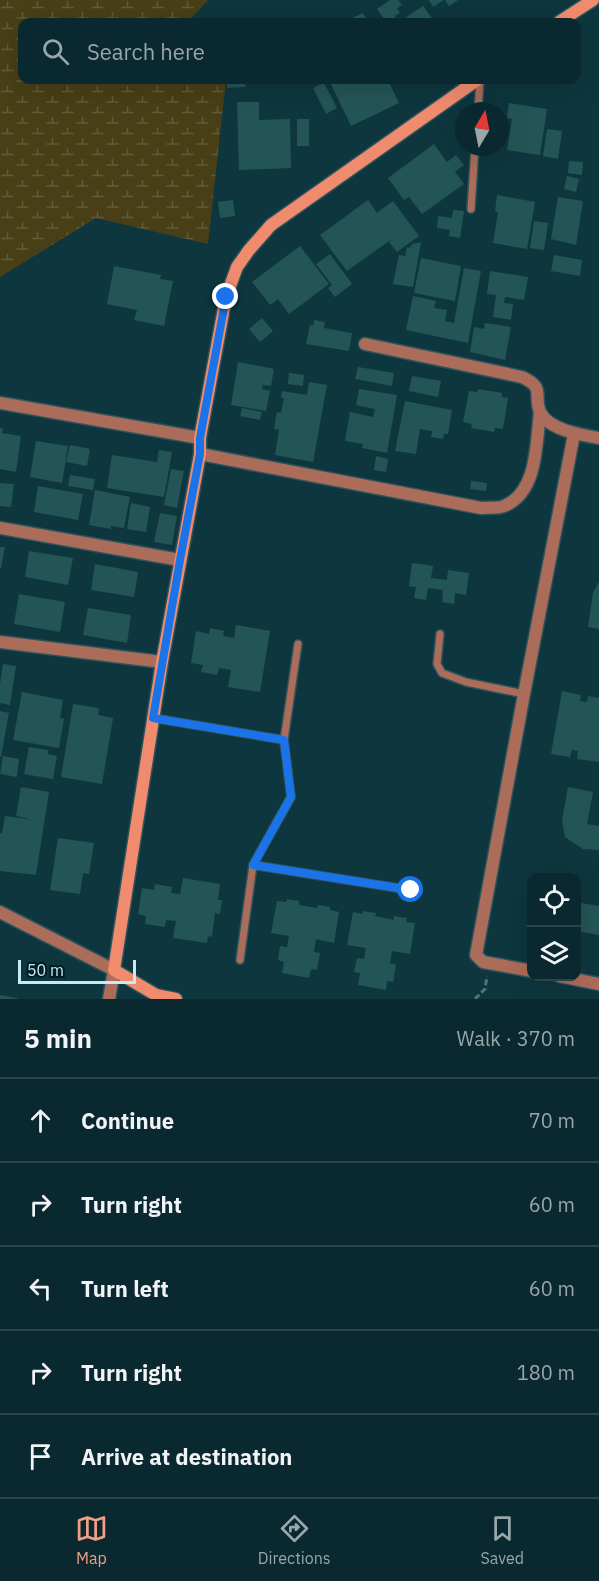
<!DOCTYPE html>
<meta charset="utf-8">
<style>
:root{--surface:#0a282f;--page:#18343b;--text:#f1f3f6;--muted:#99a6aa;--line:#2a444b;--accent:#f39f86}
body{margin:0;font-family:"IBM Plex Sans",sans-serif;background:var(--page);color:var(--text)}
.controls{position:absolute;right:18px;bottom:18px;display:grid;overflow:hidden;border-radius:12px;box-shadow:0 6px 24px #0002}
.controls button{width:54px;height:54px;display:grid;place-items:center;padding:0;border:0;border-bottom:2px solid var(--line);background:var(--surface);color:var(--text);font:30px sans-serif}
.compass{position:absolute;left:455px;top:102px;width:54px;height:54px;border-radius:50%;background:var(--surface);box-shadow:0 6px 24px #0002;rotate:10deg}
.scale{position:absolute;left:18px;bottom:15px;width:118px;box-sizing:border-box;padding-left:6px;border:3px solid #c7eaf4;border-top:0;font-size:16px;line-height:21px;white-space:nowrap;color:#c7eaf4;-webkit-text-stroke:4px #001c24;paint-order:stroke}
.stop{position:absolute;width:18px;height:18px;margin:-14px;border:4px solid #1a73e8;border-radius:50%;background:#fff}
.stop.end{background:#1a73e8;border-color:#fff;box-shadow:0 2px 6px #0008}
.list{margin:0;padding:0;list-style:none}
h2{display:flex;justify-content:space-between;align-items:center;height:78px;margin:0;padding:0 24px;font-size:26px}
h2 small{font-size:20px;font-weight:400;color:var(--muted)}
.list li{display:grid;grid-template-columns:39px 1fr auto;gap:18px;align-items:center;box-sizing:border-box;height:84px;padding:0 24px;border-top:2px solid var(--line)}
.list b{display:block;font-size:22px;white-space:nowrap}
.list em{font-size:20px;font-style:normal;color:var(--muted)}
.icon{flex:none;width:33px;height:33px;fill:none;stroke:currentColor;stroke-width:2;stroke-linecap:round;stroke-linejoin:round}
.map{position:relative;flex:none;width:599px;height:999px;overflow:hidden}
.search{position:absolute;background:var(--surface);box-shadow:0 6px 24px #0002;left:18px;right:18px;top:18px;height:66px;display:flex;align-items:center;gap:15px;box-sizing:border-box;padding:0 21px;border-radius:12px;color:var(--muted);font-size:22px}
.sheet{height:498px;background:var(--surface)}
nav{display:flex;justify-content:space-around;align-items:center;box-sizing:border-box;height:84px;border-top:2px solid var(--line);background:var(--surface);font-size:16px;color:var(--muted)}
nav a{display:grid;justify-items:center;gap:3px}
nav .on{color:var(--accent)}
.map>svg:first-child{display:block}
.wetland{fill:url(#wetland-marsh)}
.building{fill:#245556}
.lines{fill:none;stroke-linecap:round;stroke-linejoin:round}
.lane-casing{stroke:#2c535c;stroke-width:10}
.street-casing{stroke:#2c535c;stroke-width:15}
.secondary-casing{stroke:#2c535c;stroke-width:15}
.path{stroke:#4d747d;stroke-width:3;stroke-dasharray:6 3;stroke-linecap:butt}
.lane{stroke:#ab6c59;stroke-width:7}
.street{stroke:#ab6c59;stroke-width:12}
.secondary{stroke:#f18b6e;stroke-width:12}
.route{stroke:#1a73e8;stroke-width:8}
</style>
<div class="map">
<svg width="599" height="999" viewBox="0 0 599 999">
<defs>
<pattern id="wetland-marsh" width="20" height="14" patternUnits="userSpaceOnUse" patternTransform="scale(1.5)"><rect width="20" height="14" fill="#483f17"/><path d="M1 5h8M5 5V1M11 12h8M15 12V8" fill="none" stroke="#615b39"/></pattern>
</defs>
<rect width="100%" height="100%" fill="#0e363f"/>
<path class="wetland" d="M0 0H208L188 22H22V80H226L208 244 96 218 0 277Z"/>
<path class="building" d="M390 0H398L402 5 397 8 400 13 395 16 396 18 386 22 377 9Z
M429 0H444L433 7Z
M445 0H458L449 6Z
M423 6 435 22H399Z
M363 13 368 22H343Z
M226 80H245V87L227 88Z
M329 80H388L399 103 351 126Z
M324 83 337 108 326 114 313 88Z
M237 102H259V120L290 119 291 168 239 170Z
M509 103 547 109 540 155 507 150 512 119 507 118Z
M297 119H309V146H297Z
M547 129 562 131 558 159 543 156Z
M434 144 447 162 456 155 464 165 455 172 464 184 422 214 409 197 404 200 388 178Z
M569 161 583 162 582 175 568 173Z
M567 176 579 179 576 192 564 189Z
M497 195 535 202 527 249 493 243 498 212H495Z
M558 197 583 201 576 245 551 239Z
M233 200 235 216 220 218 218 202Z
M368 200 377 213 393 201 419 236 397 252 389 242 396 236 347 271 320 235Z
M453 210 464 211 460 238 449 236 450 230 437 228 438 216 452 218Z
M534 221 548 223 544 250 530 248Z
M421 242 413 287 393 284 399 255 405 256 407 247 410 248 412 244Z
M300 246 329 284 289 314 278 299 270 305 252 282Z
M330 254 352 284 335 297 328 288 332 285 316 264Z
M554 255 582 260 580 276 551 271Z
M421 258 461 266 455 301 414 293Z
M114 266 161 275 160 279 173 281 164 326 134 320 137 310 107 304Z
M464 268 481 271 468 343 406 330 413 296 436 301 434 308 447 310 445 321 454 323Z
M490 271 528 277 524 300 505 297 504 303 513 304 511 320 493 317 496 295 487 294Z
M262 318 273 331 260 342 249 329Z
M314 320 325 322 324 328 352 333 349 351 306 344 310 325 313 326Z
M485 323 511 327 505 360 470 352 474 327 484 329Z
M238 362 274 369 271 386 263 385 262 389 270 391 266 411 231 405Z
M358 367 394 373 392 386 355 379Z
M289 373 304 375 303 386 288 384Z
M412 376 441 381 438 397 409 391Z
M309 382 327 385 313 462 275 455 279 430 274 429 277 412 281 413 284 398H281L282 391 307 395Z
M359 389 397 395 387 453 362 448 363 444 345 441 350 412 373 417 375 409 356 405Z
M478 389 502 393V397L508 398 503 429 495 428 494 432 471 428 472 424 463 422 469 391 477 392Z
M405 401 452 410 448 434H444L443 439 431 437 432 431 420 429 416 454 395 451Z
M242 408 262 412 260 420 240 416Z
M0 428H3L2 433 21 436 16 472 0 469Z
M36 441 68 446 62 483 30 477Z
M70 445 90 449 87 466 66 462Z
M159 450 172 452 164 497 107 488 112 455 157 462Z
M376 456 388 459 386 472 374 470Z
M171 469 184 471 177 508 164 505Z
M70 475 95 479 93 490 68 486Z
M471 481 487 483 486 491 470 489Z
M0 483 14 484 11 507 0 506Z
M38 486 83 494 78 520 34 512Z
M95 490 130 497 124 528 111 526V529L89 525Z
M131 503 150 507 146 532 127 529Z
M160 513 177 516 172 545 154 542Z
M0 547H5L1 568H0Z
M29 551 73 558 68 585 25 577Z
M412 563 433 566 431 578 447 580 448 570 469 573 466 595 455 593 454 604 442 602 443 590 428 588 426 600 414 598 416 587 409 586Z
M95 564 138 572 134 597 91 590Z
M599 581V629L588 627 593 593Z
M19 594 65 602 60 632 14 624Z
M88 608 131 615 127 643 83 635Z
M236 625 270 631 260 692 228 687 231 670 219 668 217 675 201 672 203 665 191 663 196 631 209 634 210 628 224 631 223 636 234 638Z
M3 664 16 666 10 705 0 703V684Z
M562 691 581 695 580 701 587 702 588 696 599 698V762L577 759 578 751 572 750 570 757 551 754Z
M22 692 63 700 60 718 64 719 59 748 13 740Z
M73 704 99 708 98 715 113 718 102 784 61 777Z
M0 711 9 713 1 757 0 756Z
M29 747 48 750V754L57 756 53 779 24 774Z
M3 756 19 759 17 777 0 774Z
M21 787 49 792 36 875 0 871V833H2L5 816 34 820 16 816Z
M568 787 593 792 587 824 599 826V850L583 849 565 837 562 821Z
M58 838 94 843 89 874 83 873 80 894 50 890Z
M183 878 220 884 218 900H222L220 914 215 913 212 937 208 936 207 943 173 938 176 921 166 920 165 927 145 924 146 916 138 914 142 888 154 890 155 884 172 887 171 893 180 894Z
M287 899 299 901V905L317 908 318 905 330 907V910L339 912 334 943 316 939 314 952 320 953 317 970 311 969 309 978 282 973 284 962 278 960 280 946 287 947 289 936 271 933 277 901 286 902Z
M576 902 599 906V935L576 931Z
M363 911 376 913 375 916 394 920V916L407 918 406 922 415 923 410 954 392 951 390 963 396 965 393 982 387 981 386 990 358 985 360 973 354 972 357 958 364 959 366 948 347 945 353 912 362 914Z
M0 995 17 998V999H0Z"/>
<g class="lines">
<g class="lane-casing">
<path id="lane" d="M478 111 480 80
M471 209 475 147
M440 634 437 664 442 673 466 682 524 694
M153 718 284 740
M253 865 410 890
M240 960 253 865 291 797 284 740 298 644"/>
</g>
<g class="street-casing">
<path id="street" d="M365 344 522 377C546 388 533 395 540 412 549 430 581 435 599 438
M0 403 200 438
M200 454 481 508C488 507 498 509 504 506 538 493 536 442 540 412
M0 528 180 560
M0 642 162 662
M0 912 114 970 109 999
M532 971 483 962 476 955 524 694 574 434
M559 976 599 984"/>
</g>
<g class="secondary-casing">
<path id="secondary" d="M559 22 593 0
M176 999 156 995 114 970 162 662 200 454V438L226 297 237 267 249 250 271 225 477 80"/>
</g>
<path class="path" d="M475 999 485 989 487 976"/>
<use href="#lane" class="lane"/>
<use href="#street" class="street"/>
<use href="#secondary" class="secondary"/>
</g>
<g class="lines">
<path class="route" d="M226 297 200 438V454L180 560 153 718 284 740 291 797 253 865 411 890"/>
</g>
</svg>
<div class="controls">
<button><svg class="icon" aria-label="locate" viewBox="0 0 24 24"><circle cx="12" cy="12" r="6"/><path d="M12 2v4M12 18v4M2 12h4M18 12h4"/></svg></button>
<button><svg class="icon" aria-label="layers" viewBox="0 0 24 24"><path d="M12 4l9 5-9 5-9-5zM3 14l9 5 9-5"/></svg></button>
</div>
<svg class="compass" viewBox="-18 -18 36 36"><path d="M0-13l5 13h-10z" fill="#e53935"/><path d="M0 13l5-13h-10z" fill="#99a6aa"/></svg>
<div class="scale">50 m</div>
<div class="stop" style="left:411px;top:890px"></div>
<div class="stop end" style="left:226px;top:297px"></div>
<div class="search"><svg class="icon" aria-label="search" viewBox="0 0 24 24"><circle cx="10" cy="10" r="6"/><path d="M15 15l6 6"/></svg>Search here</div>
</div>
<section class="sheet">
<h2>5 min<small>Walk · 370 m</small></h2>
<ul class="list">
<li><svg class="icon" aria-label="ahead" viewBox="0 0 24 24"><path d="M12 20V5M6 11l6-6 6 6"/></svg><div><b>Continue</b></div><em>70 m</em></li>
<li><svg class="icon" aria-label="right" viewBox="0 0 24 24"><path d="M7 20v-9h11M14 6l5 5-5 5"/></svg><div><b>Turn right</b></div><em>60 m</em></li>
<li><svg class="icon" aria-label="left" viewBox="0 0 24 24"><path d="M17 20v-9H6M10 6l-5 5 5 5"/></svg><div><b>Turn left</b></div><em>60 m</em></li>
<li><svg class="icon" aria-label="right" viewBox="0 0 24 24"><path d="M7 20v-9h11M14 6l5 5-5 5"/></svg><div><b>Turn right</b></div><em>180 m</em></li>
<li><svg class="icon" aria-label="arrive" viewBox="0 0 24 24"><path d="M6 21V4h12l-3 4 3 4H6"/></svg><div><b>Arrive at destination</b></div></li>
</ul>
</section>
<nav>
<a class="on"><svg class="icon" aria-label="map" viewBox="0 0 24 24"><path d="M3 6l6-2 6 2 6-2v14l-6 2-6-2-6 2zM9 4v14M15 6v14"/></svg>Map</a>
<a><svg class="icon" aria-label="directions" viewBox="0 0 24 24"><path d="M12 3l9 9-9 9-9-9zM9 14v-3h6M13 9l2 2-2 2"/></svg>Directions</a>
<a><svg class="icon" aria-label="saved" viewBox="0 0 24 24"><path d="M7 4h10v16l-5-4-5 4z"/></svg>Saved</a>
</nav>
